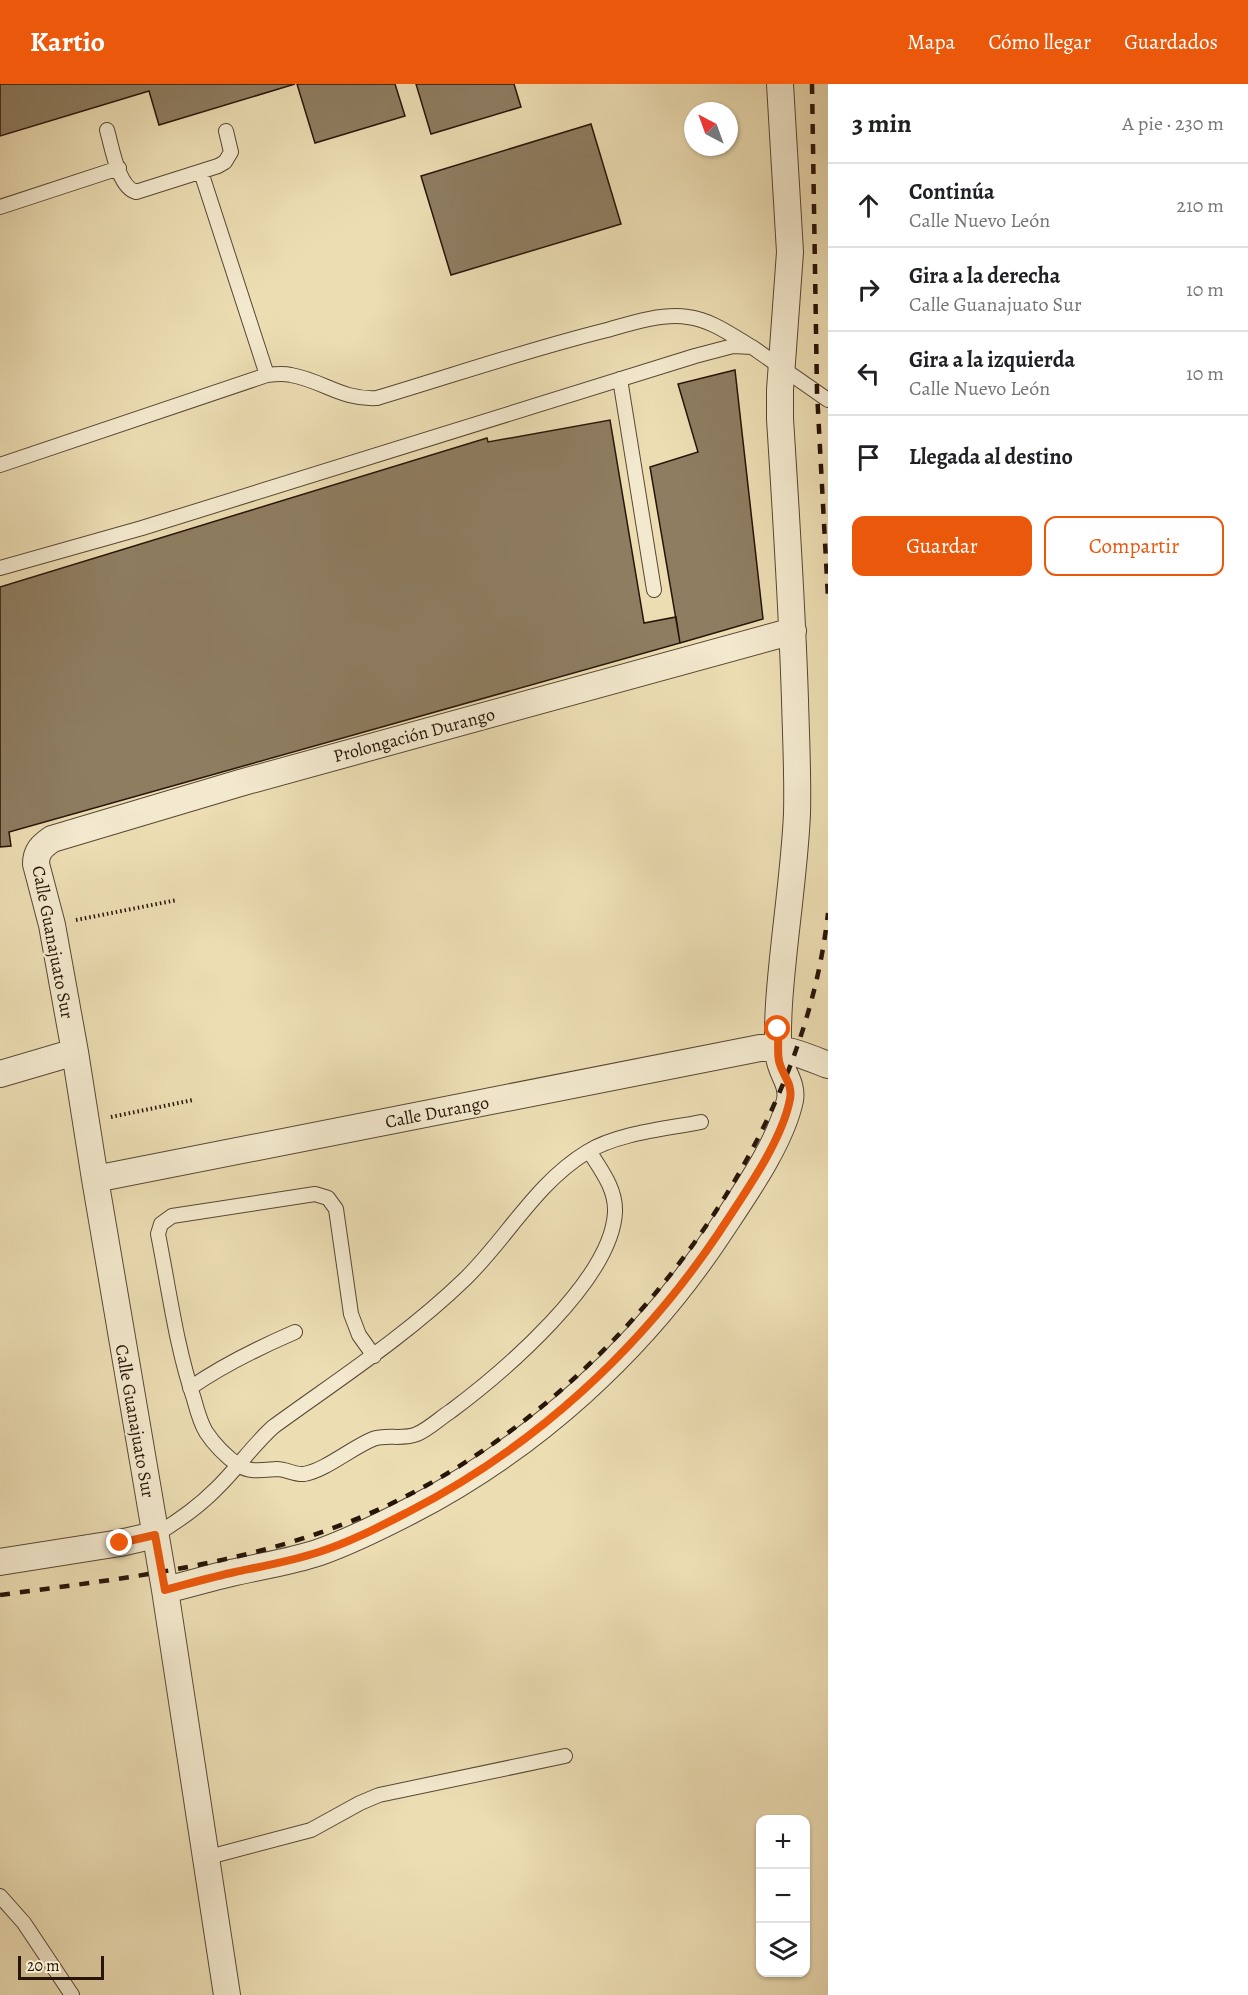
<!DOCTYPE html>
<html lang="es">
<meta charset="utf-8">
<style>
:root{--surface:#fff;--page:#f2f2f2;--text:#202124;--muted:#757577;--line:#e0e0e0;--accent:#ea580c}
body{margin:0;font-family:Alegreya,serif;background:var(--page);color:var(--text)}
.controls{position:absolute;right:18px;bottom:18px;display:grid;overflow:hidden;border-radius:12px;box-shadow:0 2px 4px #0004}
.controls button{width:54px;height:54px;display:grid;place-items:center;padding:0;border:0;border-bottom:2px solid var(--line);background:var(--surface);color:var(--text);font:30px sans-serif}
.compass{position:absolute;left:684px;top:18px;width:54px;height:54px;border-radius:50%;background:var(--surface);box-shadow:0 2px 4px #0004;rotate:319deg}
.scale{position:absolute;left:18px;bottom:15px;width:86px;box-sizing:border-box;padding-left:6px;border:3px solid #281509;border-top:0;font-size:16px;line-height:21px;white-space:nowrap;color:#281509;-webkit-text-stroke:4px #f3e9ce;paint-order:stroke}
.stop{position:absolute;width:18px;height:18px;margin:-14px;border:4px solid #ea580c;border-radius:50%;background:#fff}
.stop.end{background:#ea580c;border-color:#fff;box-shadow:0 2px 6px #0008}
.list{margin:0;padding:0;list-style:none}
h2{display:flex;justify-content:space-between;align-items:center;height:78px;margin:0;padding:0 24px;font-size:26px}
h2 small{font-size:20px;font-weight:400;color:var(--muted)}
.list li{display:grid;grid-template-columns:39px 1fr auto;gap:18px;align-items:center;box-sizing:border-box;height:84px;padding:0 24px;border-top:2px solid var(--line)}
.list b{display:block;font-size:22px;white-space:nowrap}
.list p{margin:0;font-size:20px;white-space:nowrap;color:var(--muted)}
.list em{font-size:20px;font-style:normal;color:var(--muted)}
.actions{display:flex;gap:12px;padding:18px 24px}
.actions a{flex:1;padding:14px 0;border:2px solid var(--accent);border-radius:12px;text-align:center;font-size:21px;color:var(--accent)}
.actions .main{background:var(--accent);color:#fff}
.icon{flex:none;width:33px;height:33px;fill:none;stroke:currentColor;stroke-width:2;stroke-linecap:round;stroke-linejoin:round}
.map{position:relative;flex:none;width:828px;height:1911px;overflow:hidden}
header{display:flex;align-items:center;gap:36px;box-sizing:border-box;height:84px;padding:0 30px;background:var(--accent);color:#fff}
header strong{font-size:28px}
nav{display:flex;gap:33px;margin-inline-start:auto;font-size:21px}
main{display:flex}
aside{flex:1;background:var(--surface)}
.map>svg:first-child{display:block}
.building{fill:#8e7d61;stroke:#281509;stroke-width:1.5}
.lines{fill:none;stroke-linecap:round;stroke-linejoin:round}
.service-casing{stroke:#594734;stroke-width:16}
.minor-casing{stroke:#594734;stroke-width:28}
.path{stroke:#281509;stroke-width:4;stroke-dasharray:1.5 3;stroke-linecap:butt}
.service{stroke:#f3e9ce;stroke-width:14}
.minor{stroke:#f3e9ce;stroke-width:26}
.rail{stroke:#281509;stroke-width:4.5;stroke-dasharray:10 10;stroke-linecap:butt}
.route{stroke:#ea580c;stroke-width:8}
.labels{text-anchor:middle;stroke-width:4.5;stroke-linejoin:round;paint-order:stroke}
.street-label{font-size:18px;fill:#281509;stroke:#f3e9ce}
</style>
<header>
<strong>Kartio</strong>
<nav><a>Mapa</a><a>Cómo llegar</a><a>Guardados</a></nav>
</header>
<main>
<div class="map">
<svg width="828" height="1911" viewBox="0 0 828 1911">
<rect width="100%" height="100%" fill="#ecddb3"/>
<filter id="stains"><feTurbulence type="fractalNoise" baseFrequency=".00333" numOctaves="4"/><feColorMatrix values="0 0 0 0 .2 0 0 0 0 .09 0 0 0 0 .02 0 0 0 .5 -.17"/></filter>
<radialGradient id="worn" r=".72"><stop offset=".6" stop-color="#630" stop-opacity="0"/><stop offset="1" stop-color="#630" stop-opacity=".3"/></radialGradient>
<path class="building" d="M0 0H295L159 41 149 7 0 52Z
M297 0H395L405 32 315 59Z
M416 0H514L521 23 431 50Z
M591 40 621 140 451 191 421 92Z
M735 286 763 535 680 559 650 383 698 368 678 300Z
M610 336 644 539 676 533 680 559 9 748 11 762 0 763V503L487 354 488 358Z"/>
<g class="lines">
<g class="service-casing">
<path id="service" d="M107 46C112 63 118 103 136 108L218 82 225 78 231 68 226 47
M201 88 267 291
M0 123 119 84
M620 295 654 506
M0 381 267 291C275 290 283 289 291 291 324 297 341 316 377 314 454 291 530 265 607 246 631 239 662 229 688 233 711 236 730 250 750 262
M0 484 142 444 695 272 733 262 752 263 828 316
M374 1272 359 1251 351 1230 336 1125 328 1114 315 1110 172 1132 161 1140 158 1150C169 1205 176 1262 194 1315 197 1326 200 1338 206 1348 214 1360 227 1373 238 1381 250 1389 263 1386 277 1385 286 1385 295 1391 304 1390 326 1386 351 1364 373 1355 386 1350 404 1356 417 1350 429 1345 440 1334 451 1327 502 1289 612 1196 615 1128 616 1105 601 1086 589 1067
M190 1304C223 1281 258 1264 295 1248
M155 1451C177 1438 197 1424 215 1406 236 1386 252 1362 273 1343 339 1295 406 1252 465 1195 507 1154 536 1099 587 1068 618 1049 666 1045 701 1038
M205 1774 311 1746 360 1719 379 1711 565 1672
M0 1812 24 1839 72 1911"/>
</g>
<g class="minor-casing">
<path id="minor" d="M0 990 75 968
M95 1095 760 964C785 963 805 972 828 981
M0 1478 120 1459 155 1451
M165 1506C187 1501 209 1494 231 1489 261 1482 291 1478 320 1468 351 1457 381 1442 410 1427 534 1363 641 1266 718 1150 743 1112 781 1059 790 1016 793 999 781 989 779 973 777 956 778 937 779 920 783 857 794 794 797 730 798 692 796 654 795 616 792 522 786 428 780 335V306L790 168 780 0
M227 1911 165 1506 95 1095 75 968 52 841 36 780C36 767 42 762 52 755L240 699 793 547"/>
</g>
<path class="path" d="M76 836 177 816
M111 1033 193 1016"/>
<use href="#service" class="service"/>
<use href="#minor" class="minor"/>
<path class="rail" d="M812 0 817 308 828 514
M0 1511C119 1495 237 1482 349 1438 587 1345 800 1085 828 829"/>
</g>
<g class="lines">
<path class="route" d="M120 1459 155 1451 165 1506C188 1500 212 1493 235 1488 264 1482 292 1477 319 1468 351 1458 381 1442 410 1427 534 1363 640 1266 718 1150 742 1113 782 1058 790 1015 793 999 782 991 779 977 777 967 779 955 778 945"/>
</g>
<g class="labels">
<g class="street-label">
<text transform="translate(414 651) rotate(-15)" y="6">Prolongación Durango</text>
<text transform="translate(53 858) rotate(79)" y="6">Calle Guanajuato Sur</text>
<text transform="translate(437 1028) rotate(-11)" y="6">Calle Durango</text>
<text transform="translate(135 1337) rotate(80)" y="6">Calle Guanajuato Sur</text>
</g>
</g>
<rect width="100%" height="100%" filter="url(#stains)"/>
<rect width="100%" height="100%" fill="url(#worn)"/>
</svg>
<div class="controls">
<button>+</button>
<button>−</button>
<button><svg class="icon" aria-label="layers" viewBox="0 0 24 24"><path d="M12 4l9 5-9 5-9-5zM3 14l9 5 9-5"/></svg></button>
</div>
<svg class="compass" viewBox="-18 -18 36 36"><path d="M0-13l5 13h-10z" fill="#e53935"/><path d="M0 13l5-13h-10z" fill="#757577"/></svg>
<div class="scale">20 m</div>
<div class="stop" style="left:778px;top:945px"></div>
<div class="stop end" style="left:120px;top:1459px"></div>
</div>
<aside>
<h2>3 min<small>A pie · 230 m</small></h2>
<ul class="list">
<li><svg class="icon" aria-label="ahead" viewBox="0 0 24 24"><path d="M12 20V5M6 11l6-6 6 6"/></svg><div><b>Continúa</b><p>Calle Nuevo León</p></div><em>210 m</em></li>
<li><svg class="icon" aria-label="right" viewBox="0 0 24 24"><path d="M7 20v-9h11M14 6l5 5-5 5"/></svg><div><b>Gira a la derecha</b><p>Calle Guanajuato Sur</p></div><em>10 m</em></li>
<li><svg class="icon" aria-label="left" viewBox="0 0 24 24"><path d="M17 20v-9H6M10 6l-5 5 5 5"/></svg><div><b>Gira a la izquierda</b><p>Calle Nuevo León</p></div><em>10 m</em></li>
<li><svg class="icon" aria-label="arrive" viewBox="0 0 24 24"><path d="M6 21V4h12l-3 4 3 4H6"/></svg><div><b>Llegada al destino</b></div></li>
</ul>
<div class="actions"><a class="main">Guardar</a><a>Compartir</a></div>
</aside>
</main>
